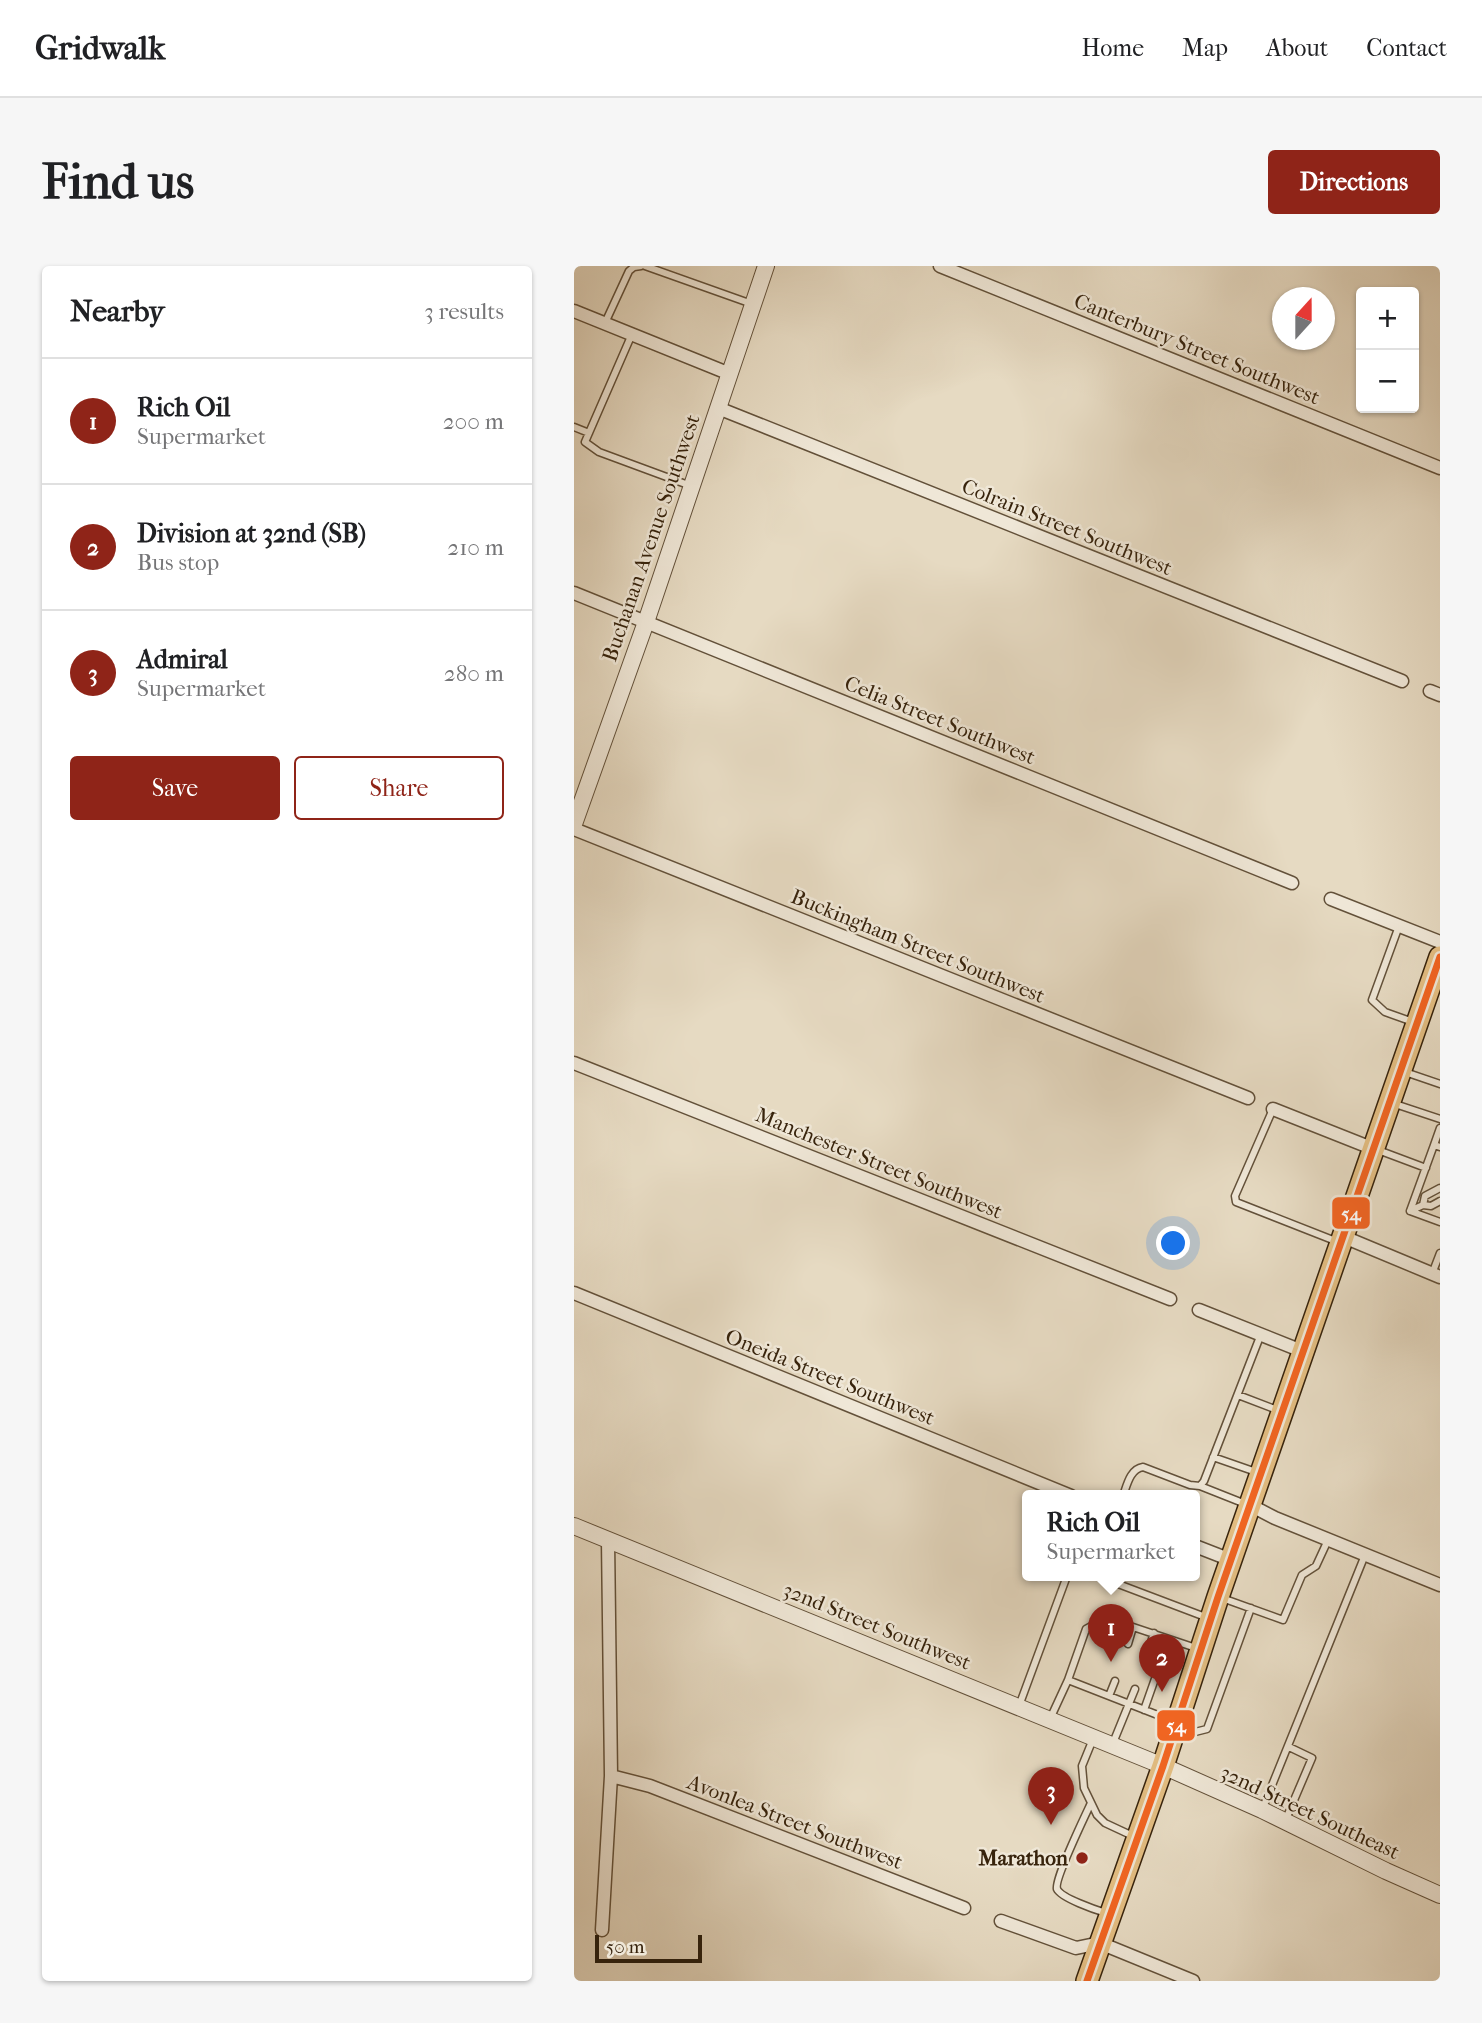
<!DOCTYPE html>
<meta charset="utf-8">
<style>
:root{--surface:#fff;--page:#f6f6f6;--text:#202124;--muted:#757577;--line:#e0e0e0;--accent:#8f2418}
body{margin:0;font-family:"IM FELL French Canon",serif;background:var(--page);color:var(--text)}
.controls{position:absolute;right:21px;top:21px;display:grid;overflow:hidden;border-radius:7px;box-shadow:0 2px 5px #0004}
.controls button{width:63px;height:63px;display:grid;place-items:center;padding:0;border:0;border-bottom:2px solid var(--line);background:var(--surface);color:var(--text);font:35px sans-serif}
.compass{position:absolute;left:698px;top:21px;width:63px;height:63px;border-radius:50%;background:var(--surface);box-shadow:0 2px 5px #0004;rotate:21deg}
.scale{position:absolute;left:21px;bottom:18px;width:107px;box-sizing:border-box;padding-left:7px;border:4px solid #37230c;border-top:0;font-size:19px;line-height:24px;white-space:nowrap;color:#37230c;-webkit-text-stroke:5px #efe7d7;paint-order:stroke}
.you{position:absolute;left:600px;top:978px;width:24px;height:24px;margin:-18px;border:5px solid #fff;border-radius:50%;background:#1a73e8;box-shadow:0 0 0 10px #1a73e833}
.badge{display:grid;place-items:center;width:46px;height:46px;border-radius:50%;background:var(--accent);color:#fff;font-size:23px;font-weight:700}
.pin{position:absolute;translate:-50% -58px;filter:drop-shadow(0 2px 4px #0008)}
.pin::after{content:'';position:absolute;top:37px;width:24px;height:21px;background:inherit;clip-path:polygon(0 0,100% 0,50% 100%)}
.popup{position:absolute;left:448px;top:1224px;width:178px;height:91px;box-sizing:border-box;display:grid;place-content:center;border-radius:7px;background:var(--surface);filter:drop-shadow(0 2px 5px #0005);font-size:23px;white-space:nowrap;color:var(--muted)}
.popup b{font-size:26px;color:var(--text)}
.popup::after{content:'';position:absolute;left:50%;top:100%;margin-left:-14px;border:14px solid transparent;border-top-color:var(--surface)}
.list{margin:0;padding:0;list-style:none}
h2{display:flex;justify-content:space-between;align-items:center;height:91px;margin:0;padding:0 28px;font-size:30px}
h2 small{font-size:23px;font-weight:400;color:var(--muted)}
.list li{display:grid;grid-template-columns:46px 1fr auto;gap:21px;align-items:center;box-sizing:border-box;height:126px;padding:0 28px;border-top:2px solid var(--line)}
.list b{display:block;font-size:26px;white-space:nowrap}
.list p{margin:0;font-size:23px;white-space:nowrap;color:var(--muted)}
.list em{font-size:23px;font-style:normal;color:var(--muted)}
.actions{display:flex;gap:14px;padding:21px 28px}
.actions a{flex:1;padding:16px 0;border:2px solid var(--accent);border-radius:7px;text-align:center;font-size:24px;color:var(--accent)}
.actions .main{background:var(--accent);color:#fff}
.map{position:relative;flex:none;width:866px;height:1715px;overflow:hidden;border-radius:7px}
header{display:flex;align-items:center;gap:42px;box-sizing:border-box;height:98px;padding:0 35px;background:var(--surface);border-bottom:2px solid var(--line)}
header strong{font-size:33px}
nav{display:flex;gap:38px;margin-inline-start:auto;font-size:24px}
.intro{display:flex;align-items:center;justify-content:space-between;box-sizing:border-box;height:168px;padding:0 42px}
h1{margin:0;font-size:49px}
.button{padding:18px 32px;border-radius:7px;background:var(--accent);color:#fff;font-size:24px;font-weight:700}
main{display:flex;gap:42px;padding:0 42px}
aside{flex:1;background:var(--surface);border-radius:7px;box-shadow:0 2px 5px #0004}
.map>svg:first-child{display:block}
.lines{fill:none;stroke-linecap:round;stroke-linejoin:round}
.service-casing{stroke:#63513a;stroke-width:9}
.minor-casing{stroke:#63513a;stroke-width:15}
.tertiary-casing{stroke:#63513a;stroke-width:18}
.primary-casing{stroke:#37230c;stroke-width:24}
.service{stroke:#efe7d7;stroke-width:6}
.minor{stroke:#efe7d7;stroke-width:12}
.tertiary{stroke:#efe7d7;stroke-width:16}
.primary{stroke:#e3bd81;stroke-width:21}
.bus-1-casing{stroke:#efe7d7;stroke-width:12}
.bus-1{stroke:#f26522;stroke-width:7}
.poi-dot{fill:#8f2418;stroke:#efe7d7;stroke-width:2.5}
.labels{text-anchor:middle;stroke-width:5;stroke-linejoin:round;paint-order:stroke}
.street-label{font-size:21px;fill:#37230c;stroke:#efe7d7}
.poi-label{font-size:21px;font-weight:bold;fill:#37230c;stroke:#efe7d7;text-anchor:end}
.line-badge{stroke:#efe7d7;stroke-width:2.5}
.badge-label{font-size:19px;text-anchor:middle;font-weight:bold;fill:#fff}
</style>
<header>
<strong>Gridwalk</strong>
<nav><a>Home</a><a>Map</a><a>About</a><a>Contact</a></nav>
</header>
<div class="intro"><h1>Find us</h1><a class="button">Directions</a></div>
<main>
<aside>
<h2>Nearby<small>3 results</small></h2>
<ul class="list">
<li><span class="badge">1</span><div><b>Rich Oil</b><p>Supermarket</p></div><em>200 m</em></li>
<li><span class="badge">2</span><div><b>Division at 32nd (SB)</b><p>Bus stop</p></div><em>210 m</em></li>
<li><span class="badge">3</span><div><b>Admiral</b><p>Supermarket</p></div><em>280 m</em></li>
</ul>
<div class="actions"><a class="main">Save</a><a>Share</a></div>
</aside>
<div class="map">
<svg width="866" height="1715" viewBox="0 0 866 1715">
<rect width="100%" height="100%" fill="#e6dac2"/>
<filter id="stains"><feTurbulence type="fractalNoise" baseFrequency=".00286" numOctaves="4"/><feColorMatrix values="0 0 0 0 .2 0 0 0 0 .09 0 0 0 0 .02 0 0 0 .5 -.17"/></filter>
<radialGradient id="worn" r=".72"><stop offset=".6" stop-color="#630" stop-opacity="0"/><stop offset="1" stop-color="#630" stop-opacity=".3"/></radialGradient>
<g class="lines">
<g class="service-casing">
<path id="service" d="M71 0 178 38
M31 57 55 5 60 1 67 0
M58 68 11 176 25 186 117 220
M0 161 15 167
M825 660 798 734 811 746 839 756
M831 806 866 818
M818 837 866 853
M699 843 661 930 662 936 764 976
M860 879 866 862
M866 881 860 879 836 945 866 956
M804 884 852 902
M849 939 857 940 866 935
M836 945 849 939 851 930 866 922
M858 1008 866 987
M664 1129 706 1145
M639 1191 685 1207
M626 1220 674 1239
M549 1230C553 1219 556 1203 569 1201L616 1219 626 1220 630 1215 687 1068
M523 1310 634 1352
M648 1332 709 1354 728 1309 742 1300 754 1274
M554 1378 559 1361 595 1373
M574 1385 580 1367
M494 1414 512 1363 523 1357 559 1361
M535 1430 541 1415
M445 1440 493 1310
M570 1444 595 1373 625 1383
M476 1453 494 1414 599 1455
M607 1462 621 1466 633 1463 677 1342
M519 1473 508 1500 510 1522 523 1549 531 1557 561 1571
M539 1477 561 1423
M517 1537C511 1550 480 1614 483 1623 487 1632 522 1644 532 1647
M688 1544 791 1289
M712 1553 738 1492 715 1481"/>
</g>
<g class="minor-casing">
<path id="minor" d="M366 0 866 202
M0 45 156 108
M144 142 828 415
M0 327 718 617
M856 425 866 429
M0 563 674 832
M757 633 866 676
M0 797 596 1033
M699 843 800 883
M770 971 866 1011
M0 1027 497 1230
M625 1044 728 1085
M676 1239 701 1252 866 1319
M621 1280 657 1294
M37 1510 76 1520 390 1642
M427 1655 502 1682 526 1677 619 1715
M28 1664 37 1510 34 1274"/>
</g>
<g class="tertiary-casing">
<path id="tertiary" d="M0 558 72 356 192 0
M0 1260 589 1500 688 1544 812 1605 866 1629"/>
</g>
<g class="primary-casing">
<path id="primary" d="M513 1715 589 1500 644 1331 866 691"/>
</g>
<use href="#service" class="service"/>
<use href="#minor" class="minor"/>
<use href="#tertiary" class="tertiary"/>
<use href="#primary" class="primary"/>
<g class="bus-1-casing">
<path id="bus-1" d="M513 1715 589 1500 644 1331 866 691"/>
</g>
<use href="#bus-1" class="bus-1"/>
</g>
<circle class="poi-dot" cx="508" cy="1592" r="7"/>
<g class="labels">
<g class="street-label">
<text transform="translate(623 83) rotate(22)" y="7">Canterbury Street Southwest</text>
<text transform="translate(493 261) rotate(22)" y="7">Colrain Street Southwest</text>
<text transform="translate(77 272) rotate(-71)" y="7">Buchanan Avenue Southwest</text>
<text transform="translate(366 454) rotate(22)" y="7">Celia Street Southwest</text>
<text transform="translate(344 680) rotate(22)" y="7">Buckingham Street Southwest</text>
<text transform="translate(305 897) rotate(22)" y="7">Manchester Street Southwest</text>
<text transform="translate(256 1111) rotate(22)" y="7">Oneida Street Southwest</text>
<text transform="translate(303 1360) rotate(22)" y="7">32nd Street Southwest</text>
<text transform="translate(736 1546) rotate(25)" y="7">32nd Street Southeast</text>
<text transform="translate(221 1556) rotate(21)" y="7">Avonlea Street Southwest</text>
</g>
<g class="poi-label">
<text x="494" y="1599">Marathon</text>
</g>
</g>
<g class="line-badge">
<rect x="757" y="930" width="40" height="34" rx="7" fill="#f26522"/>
<rect x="582" y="1443" width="40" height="33" rx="7" fill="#f26522"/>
</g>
<g class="badge-label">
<text x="777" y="954">54</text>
<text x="602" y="1466">54</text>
</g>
<rect width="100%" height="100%" filter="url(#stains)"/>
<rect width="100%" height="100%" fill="url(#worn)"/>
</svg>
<div class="controls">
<button>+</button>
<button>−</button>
</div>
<svg class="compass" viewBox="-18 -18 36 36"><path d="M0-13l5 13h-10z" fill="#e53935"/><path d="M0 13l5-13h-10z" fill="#757577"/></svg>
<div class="scale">50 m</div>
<div class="you"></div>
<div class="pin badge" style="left:537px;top:1396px">1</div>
<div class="popup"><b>Rich Oil</b>Supermarket</div>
<div class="pin badge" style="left:588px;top:1426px">2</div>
<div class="pin badge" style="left:477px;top:1559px">3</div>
</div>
</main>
